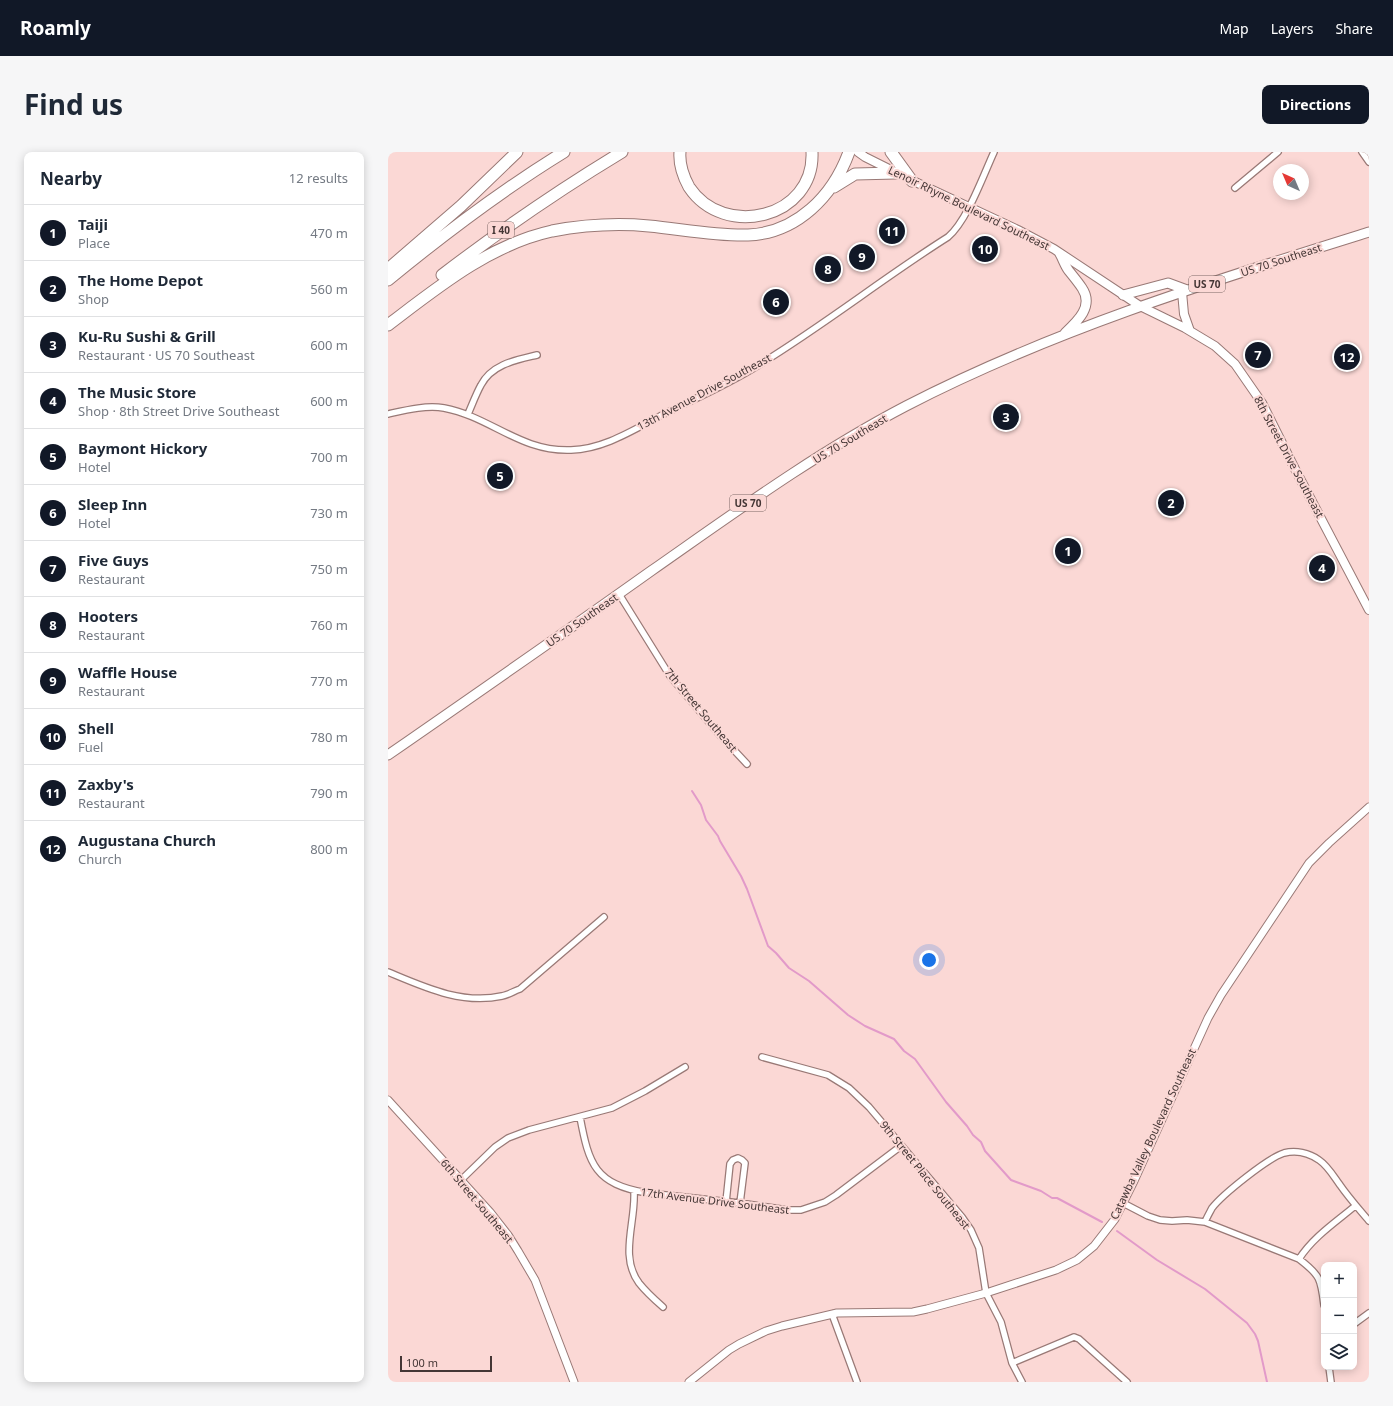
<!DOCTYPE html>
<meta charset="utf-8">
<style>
:root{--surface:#fff;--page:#f6f6f7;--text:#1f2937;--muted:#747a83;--line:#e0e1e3;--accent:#111827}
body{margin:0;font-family:"Noto Sans",sans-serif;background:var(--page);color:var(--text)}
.controls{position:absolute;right:12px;bottom:12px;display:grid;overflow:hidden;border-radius:8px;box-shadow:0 2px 10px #0003}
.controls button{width:36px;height:36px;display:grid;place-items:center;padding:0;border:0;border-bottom:1px solid var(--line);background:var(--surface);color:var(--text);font:20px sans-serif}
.compass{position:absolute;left:885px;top:12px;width:36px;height:36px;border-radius:50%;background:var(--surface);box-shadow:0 2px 10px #0003;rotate:316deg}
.scale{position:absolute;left:12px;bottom:10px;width:92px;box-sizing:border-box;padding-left:4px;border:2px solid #443635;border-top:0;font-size:11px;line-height:14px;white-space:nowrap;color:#443635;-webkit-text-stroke:3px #fbd8d5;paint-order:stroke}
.you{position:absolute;left:541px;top:808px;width:14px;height:14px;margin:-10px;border:3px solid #fff;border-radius:50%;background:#1a73e8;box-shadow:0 0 0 6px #1a73e833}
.badge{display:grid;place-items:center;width:26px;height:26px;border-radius:50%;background:var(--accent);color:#fff;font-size:13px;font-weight:700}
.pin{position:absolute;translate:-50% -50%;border:2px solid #fff;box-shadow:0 1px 4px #0006}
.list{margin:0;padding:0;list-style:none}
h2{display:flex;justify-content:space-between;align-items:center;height:52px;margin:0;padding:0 16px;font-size:17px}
h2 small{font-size:13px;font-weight:400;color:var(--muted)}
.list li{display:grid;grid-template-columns:26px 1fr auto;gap:12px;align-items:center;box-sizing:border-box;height:56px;padding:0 16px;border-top:1px solid var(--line)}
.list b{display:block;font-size:15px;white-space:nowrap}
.list p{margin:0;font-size:13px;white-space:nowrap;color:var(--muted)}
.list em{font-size:13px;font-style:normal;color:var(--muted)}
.icon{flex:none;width:22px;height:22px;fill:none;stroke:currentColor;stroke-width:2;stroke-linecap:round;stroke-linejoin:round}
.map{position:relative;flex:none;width:981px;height:1230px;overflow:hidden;border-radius:8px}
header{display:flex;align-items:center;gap:24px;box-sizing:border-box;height:56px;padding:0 20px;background:var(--accent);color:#fff}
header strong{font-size:19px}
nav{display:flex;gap:22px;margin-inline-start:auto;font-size:14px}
.intro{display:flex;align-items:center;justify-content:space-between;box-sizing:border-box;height:96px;padding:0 24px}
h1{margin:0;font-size:28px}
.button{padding:10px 18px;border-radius:8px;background:var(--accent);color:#fff;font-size:14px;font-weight:700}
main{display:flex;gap:24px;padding:0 24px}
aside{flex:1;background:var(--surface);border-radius:8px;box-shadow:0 2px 10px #0003}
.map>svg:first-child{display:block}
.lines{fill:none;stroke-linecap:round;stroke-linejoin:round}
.stream{stroke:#e29ac9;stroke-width:2}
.minor-casing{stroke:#997976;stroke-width:8}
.tertiary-casing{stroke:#997976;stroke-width:9}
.secondary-casing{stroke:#997976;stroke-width:10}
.primary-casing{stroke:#997976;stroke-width:11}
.motorway-casing{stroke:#997976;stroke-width:13}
.minor{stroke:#fff;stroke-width:5.5}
.tertiary{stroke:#fff;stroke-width:7}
.secondary{stroke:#fff;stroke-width:8}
.primary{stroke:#fff;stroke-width:9}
.motorway{stroke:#fff;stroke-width:11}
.labels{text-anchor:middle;stroke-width:4;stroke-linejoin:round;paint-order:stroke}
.shield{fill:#fbd8d5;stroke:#7b6765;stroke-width:1}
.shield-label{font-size:10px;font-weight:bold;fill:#443635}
.street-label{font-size:11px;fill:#443635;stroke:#fbd8d5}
</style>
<header>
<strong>Roamly</strong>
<nav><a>Map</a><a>Layers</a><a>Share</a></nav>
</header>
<div class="intro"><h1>Find us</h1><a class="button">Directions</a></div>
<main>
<aside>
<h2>Nearby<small>12 results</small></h2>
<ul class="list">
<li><span class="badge">1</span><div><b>Taiji</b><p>Place</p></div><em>470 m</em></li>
<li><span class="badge">2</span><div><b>The Home Depot</b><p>Shop</p></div><em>560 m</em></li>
<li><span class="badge">3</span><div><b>Ku-Ru Sushi &amp; Grill</b><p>Restaurant · US 70 Southeast</p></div><em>600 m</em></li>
<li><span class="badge">4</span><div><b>The Music Store</b><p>Shop · 8th Street Drive Southeast</p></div><em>600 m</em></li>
<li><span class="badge">5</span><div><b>Baymont Hickory</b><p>Hotel</p></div><em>700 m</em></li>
<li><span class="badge">6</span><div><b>Sleep Inn</b><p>Hotel</p></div><em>730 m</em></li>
<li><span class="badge">7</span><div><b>Five Guys</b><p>Restaurant</p></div><em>750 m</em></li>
<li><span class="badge">8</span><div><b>Hooters</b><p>Restaurant</p></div><em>760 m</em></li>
<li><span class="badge">9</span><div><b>Waffle House</b><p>Restaurant</p></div><em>770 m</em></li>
<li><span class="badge">10</span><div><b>Shell</b><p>Fuel</p></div><em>780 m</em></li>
<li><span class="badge">11</span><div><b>Zaxby's</b><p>Restaurant</p></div><em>790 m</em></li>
<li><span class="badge">12</span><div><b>Augustana Church</b><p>Church</p></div><em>800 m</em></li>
</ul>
</aside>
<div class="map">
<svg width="981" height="1230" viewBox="0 0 981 1230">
<rect width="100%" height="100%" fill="#fbd8d5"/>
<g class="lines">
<path class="stream" d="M304 639 313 653 318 668 330 684 332 689 353 724 359 737 380 794 388 801 401 816 421 829 460 863 477 874 506 887 516 899 527 907 558 950 579 974 585 983 593 990 597 999 623 1028 653 1039 664 1046H669L714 1070
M729 1079 769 1108 817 1137 859 1171 867 1182 870 1189 879 1230"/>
<g class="minor-casing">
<path id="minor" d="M974 0 981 10
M847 36 890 0
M0 262C18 258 38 253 56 256 103 265 132 300 183 298 216 297 245 278 274 263 306 247 339 233 369 214 435 174 495 126 560 85 579 69 595 24 606 0
M80 262C84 253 88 242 93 233 104 212 128 208 149 203
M231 442 282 524 330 581 359 612
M0 820C36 835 74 853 114 844 120 843 126 839 132 837L216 765
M374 905 440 923 461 936 481 955 574 1065 583 1078 591 1096 598 1141 613 1170 624 1211 634 1230
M192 965C201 1013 207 1032 259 1041L352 1051 400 1058H413L437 1050 448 1043 513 994
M73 1028 107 995 120 986 141 978 224 956 257 939 297 915
M246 1039C248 1070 231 1104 251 1131 258 1140 267 1148 275 1155
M338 1050 342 1012 345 1008 350 1006 354 1008 357 1011 352 1051
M735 1051 760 1064 772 1068 784 1069 799 1068 817 1070 911 1107C932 1123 933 1127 936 1153
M817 1070C819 1065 822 1060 824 1056 835 1042 880 1006 896 1001 908 998 921 1001 931 1008 940 1014 946 1025 952 1033 961 1046 971 1057 981 1069
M911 1107C925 1085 948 1070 967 1054
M444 1162 469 1230
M966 1172 981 1161
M624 1211 686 1185 691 1187 739 1230
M941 1215 943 1230"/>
</g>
<g class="tertiary-casing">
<path id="tertiary" d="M0 948 102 1060 120 1083 130 1099 147 1128 186 1230
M301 1230 341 1198 351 1192 378 1179 394 1174 449 1161 525 1160 539 1157 598 1141 668 1118 689 1108 706 1094 727 1067 746 1029 820 866 833 843 921 711 941 691 981 655"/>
</g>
<g class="secondary-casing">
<path id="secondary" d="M470 0 477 5 507 20
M521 27 630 78 666 97 752 154 797 176 827 194 847 212 874 251 907 317 981 458
M794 140 796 162 802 179"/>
</g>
<g class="primary-casing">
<path id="primary" d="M672 102C675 107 677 114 681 119 685 124 690 130 694 136 706 154 690 169 677 181
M735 143 780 131 799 138
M0 603C88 542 176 481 263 419 346 361 428 301 518 254 665 178 824 129 981 80"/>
</g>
<g class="motorway-casing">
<path id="motorway" d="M292 0C291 12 295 24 301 35 336 88 427 66 424 0
M503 0 524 29
M446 35 467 22 508 21
M0 117 73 54 129 0
M54 123C113 78 171 38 234 0
M0 128C56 82 114 38 176 0
M0 173C50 135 101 93 164 79 196 73 229 71 261 74 293 77 327 84 360 83 409 81 445 44 461 0"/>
</g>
<use href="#minor" class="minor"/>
<use href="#tertiary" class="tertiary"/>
<use href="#secondary" class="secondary"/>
<use href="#primary" class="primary"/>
<use href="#motorway" class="motorway"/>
</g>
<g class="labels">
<g class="shield">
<rect x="100" y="70" width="26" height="16" rx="3"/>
<rect x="801" y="124" width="36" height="16" rx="3"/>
<rect x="342" y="343" width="36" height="16" rx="3"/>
</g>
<g class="shield-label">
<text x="113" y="82">I 40</text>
<text x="819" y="136">US 70</text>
<text x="360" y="355">US 70</text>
</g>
<g class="street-label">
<text transform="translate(581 56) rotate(26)" y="4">Lenoir Rhyne Boulevard Southeast</text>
<text transform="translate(893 108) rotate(-18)" y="4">US 70 Southeast</text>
<text transform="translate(316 240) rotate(-28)" y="4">13th Avenue Drive Southeast</text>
<text transform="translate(462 287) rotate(-31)" y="4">US 70 Southeast</text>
<text transform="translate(901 305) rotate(62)" y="4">8th Street Drive Southeast</text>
<text transform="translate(194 468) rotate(-35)" y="4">US 70 Southeast</text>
<text transform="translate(313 558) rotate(50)" y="4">7th Street Southeast</text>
<text transform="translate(765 982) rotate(-65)" y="4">Catawba Valley Boulevard Southeast</text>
<text transform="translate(537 1023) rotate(51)" y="4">9th Street Place Southeast</text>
<text transform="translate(89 1049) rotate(50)" y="4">6th Street Southeast</text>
<text transform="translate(327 1049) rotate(7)" y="4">17th Avenue Drive Southeast</text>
</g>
</g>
</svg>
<div class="controls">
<button>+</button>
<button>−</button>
<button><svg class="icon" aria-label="layers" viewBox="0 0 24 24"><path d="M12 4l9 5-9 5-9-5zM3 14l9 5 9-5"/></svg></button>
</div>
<svg class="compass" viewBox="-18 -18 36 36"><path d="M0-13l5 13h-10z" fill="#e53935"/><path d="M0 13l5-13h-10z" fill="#747a83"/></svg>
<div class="scale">100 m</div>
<div class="you"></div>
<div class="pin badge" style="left:680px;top:399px">1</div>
<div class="pin badge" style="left:783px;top:351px">2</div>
<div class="pin badge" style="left:618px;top:265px">3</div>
<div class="pin badge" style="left:934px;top:416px">4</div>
<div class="pin badge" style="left:112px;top:324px">5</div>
<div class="pin badge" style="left:388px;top:150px">6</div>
<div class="pin badge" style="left:870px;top:203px">7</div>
<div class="pin badge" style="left:440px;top:117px">8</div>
<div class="pin badge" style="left:474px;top:105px">9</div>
<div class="pin badge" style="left:597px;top:97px">10</div>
<div class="pin badge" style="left:504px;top:79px">11</div>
<div class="pin badge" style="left:959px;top:205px">12</div>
</div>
</main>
